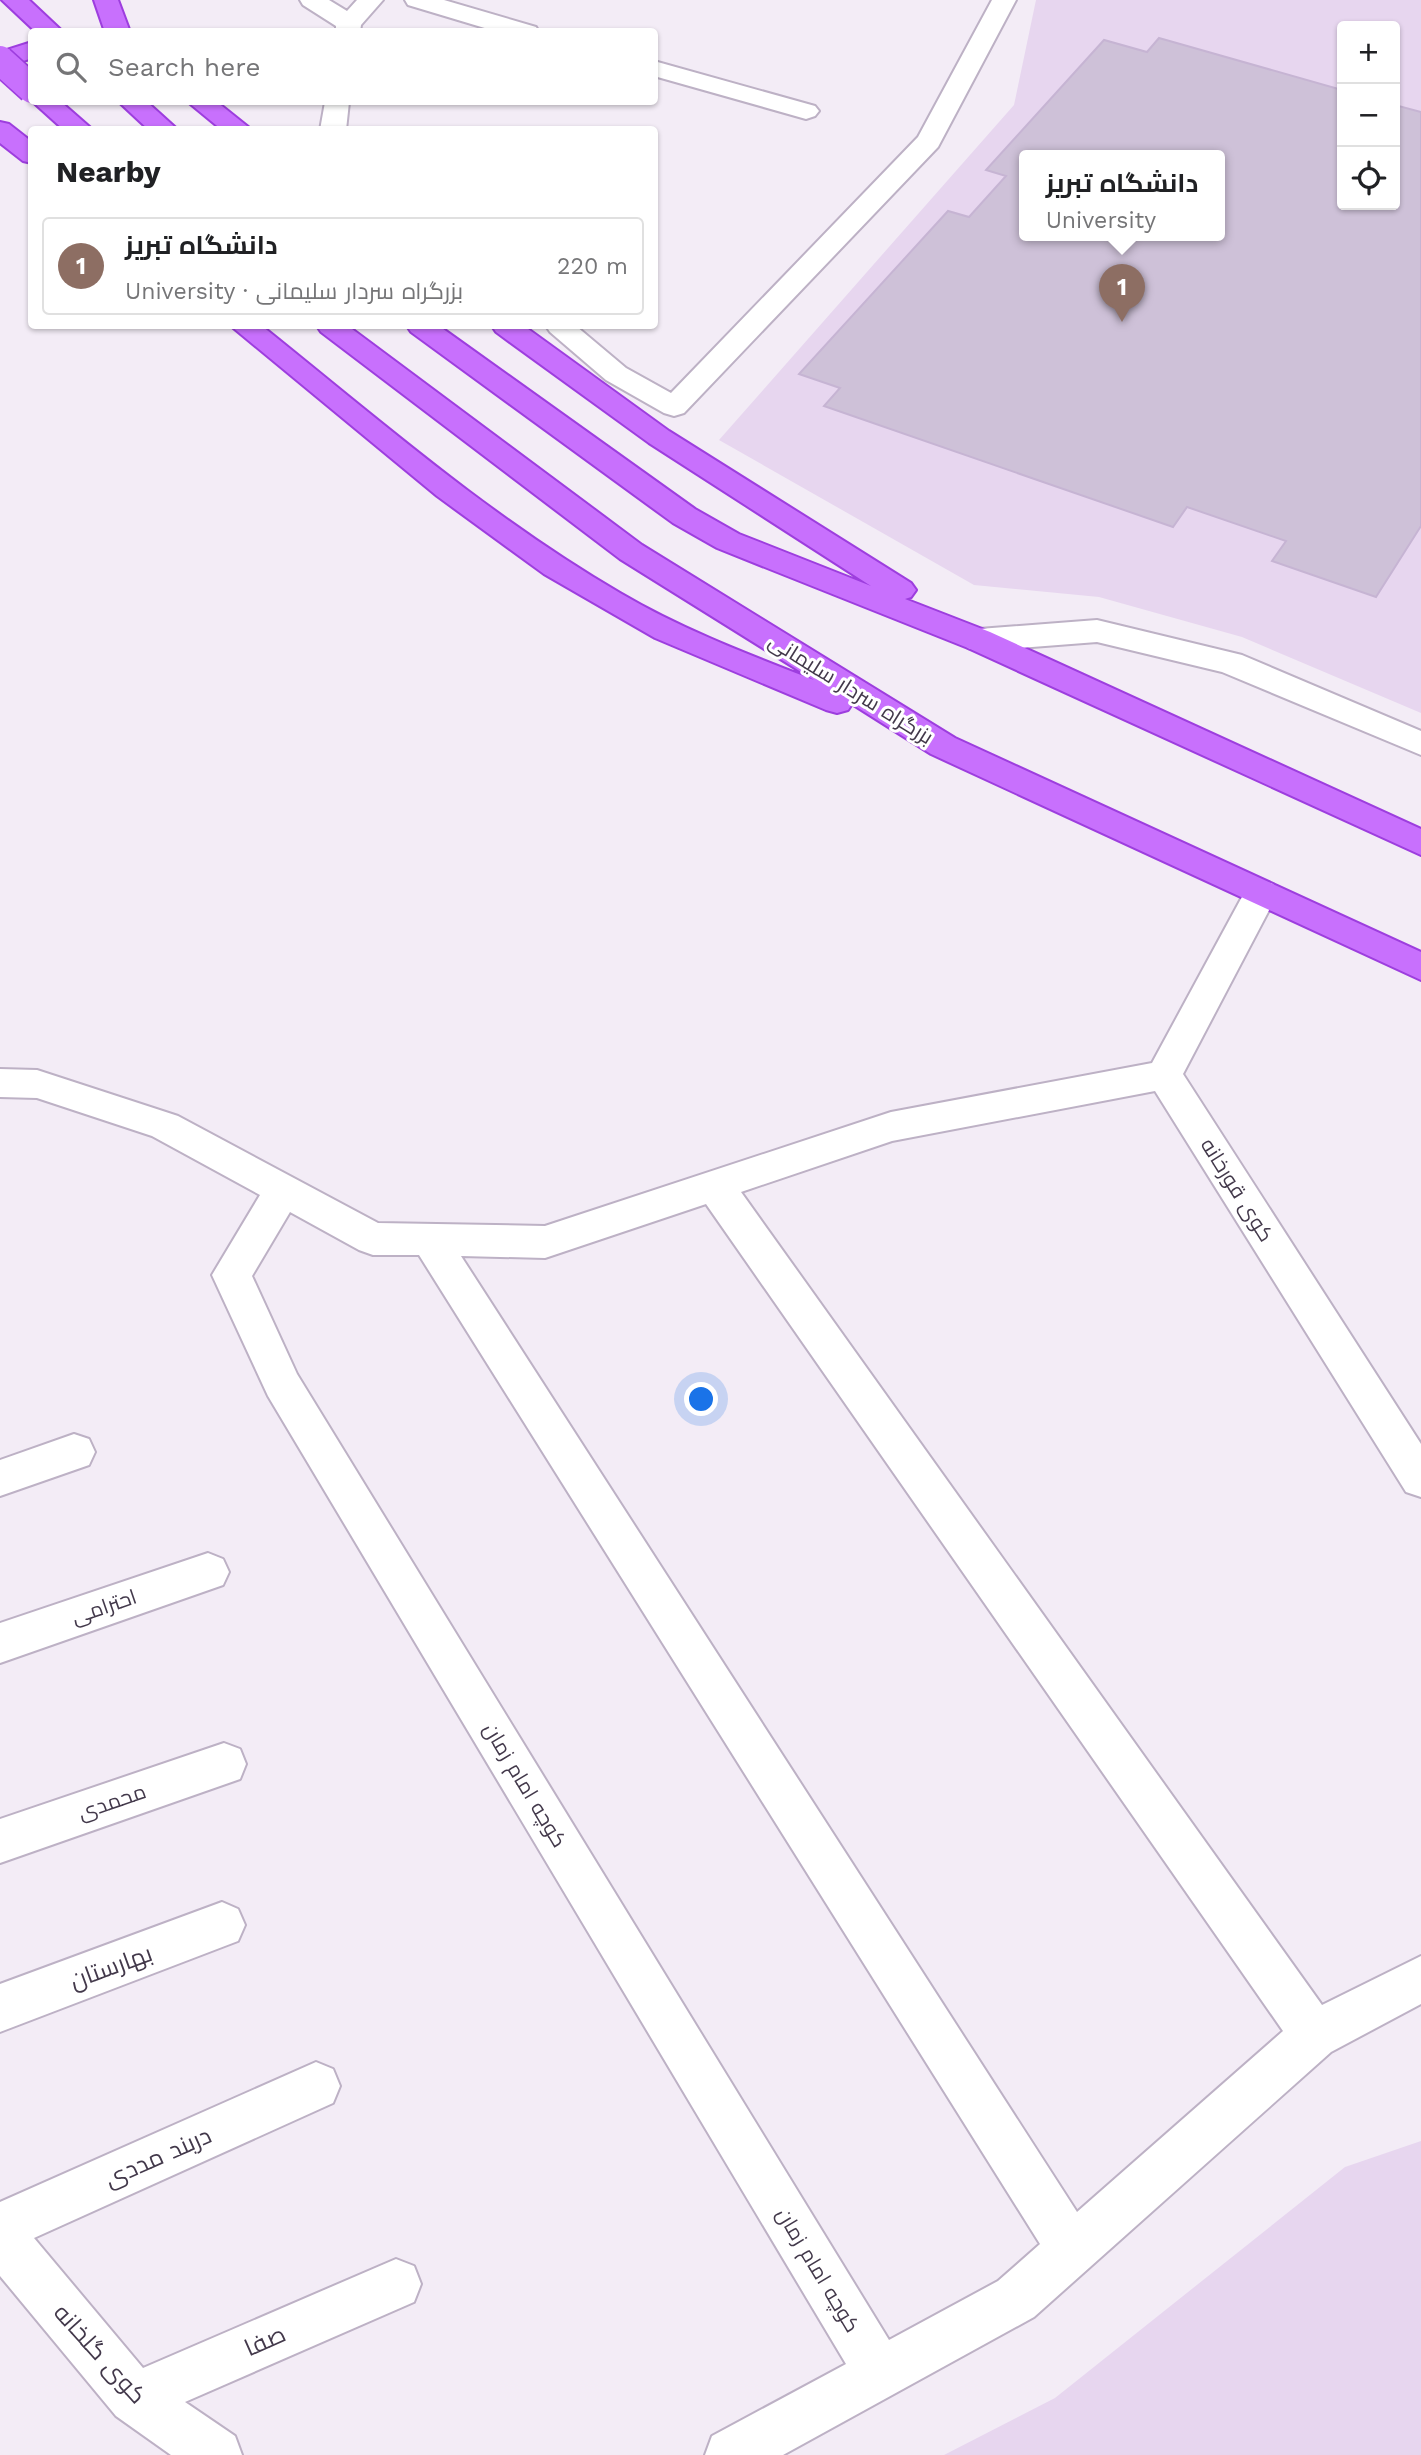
<!DOCTYPE html>
<meta charset="utf-8">
<style>
:root{--surface:#fff;--page:#f6f6f6;--text:#202124;--muted:#757577;--line:#e0e0e0;--accent:#3820f9}
body{margin:0;font-family:"Work Sans",Cairo,sans-serif;background:var(--page);color:var(--text)}
.controls{position:absolute;right:21px;top:21px;display:grid;overflow:hidden;border-radius:7px;box-shadow:0 2px 5px #0004}
.controls button{width:63px;height:63px;display:grid;place-items:center;padding:0;border:0;border-bottom:2px solid var(--line);background:var(--surface);color:var(--text);font:35px sans-serif}
.you{position:absolute;left:702px;top:1400px;width:24px;height:24px;margin:-18px;border:5px solid #fff;border-radius:50%;background:#1a73e8;box-shadow:0 0 0 10px #1a73e833}
.badge{display:grid;place-items:center;width:46px;height:46px;border-radius:50%;background:var(--accent);color:#fff;font-size:23px;font-weight:700}
.pin{position:absolute;translate:-50% -58px;filter:drop-shadow(0 2px 4px #0008)}
.pin::after{content:'';position:absolute;top:37px;width:24px;height:21px;background:inherit;clip-path:polygon(0 0,100% 0,50% 100%)}
.popup{position:absolute;left:1019px;top:150px;width:206px;height:91px;box-sizing:border-box;display:grid;place-content:center;border-radius:7px;background:var(--surface);filter:drop-shadow(0 2px 5px #0005);font-size:23px;white-space:nowrap;color:var(--muted)}
.popup b{font-size:26px;color:var(--text)}
.popup::after{content:'';position:absolute;left:50%;top:100%;margin-left:-14px;border:14px solid transparent;border-top-color:var(--surface)}
.list{margin:0;padding:0;list-style:none}
h2{display:flex;justify-content:space-between;align-items:center;height:91px;margin:0;padding:0 28px;font-size:30px}
h2 small{font-size:23px;font-weight:400;color:var(--muted)}
.list li{display:grid;grid-template-columns:46px 1fr auto;gap:21px;align-items:center;box-sizing:border-box;height:98px;margin:0 14px 14px;padding:0 14px;border:2px solid var(--line);border-radius:7px}
.list b{display:block;font-size:26px;white-space:nowrap}
.list p{margin:0;font-size:23px;white-space:nowrap;color:var(--muted)}
.list em{font-size:23px;font-style:normal;color:var(--muted)}
.icon{flex:none;width:38px;height:38px;fill:none;stroke:currentColor;stroke-width:2;stroke-linecap:round;stroke-linejoin:round}
.map{position:relative;flex:none;width:1421px;height:2455px;overflow:hidden}
.search{position:absolute;background:var(--surface);box-shadow:0 2px 5px #0004;left:28px;top:28px;width:630px;height:77px;display:flex;align-items:center;gap:18px;box-sizing:border-box;padding:0 24px;border-radius:7px;color:var(--muted);font-size:26px}
.panel{position:absolute;background:var(--surface);box-shadow:0 2px 5px #0004;left:28px;top:126px;width:630px;height:203px;border-radius:7px}
.map>svg:first-child{display:block}
.education{fill:#e7d6ef;fill-rule:evenodd}
.building{fill:#cec1d8;stroke:#c6b4d3;stroke-width:2;fill-rule:evenodd}
.lines{fill:none;stroke-linecap:round;stroke-linejoin:round}
.minor-casing{stroke:#bdb1c5;stroke-width:4}
.highway-casing{stroke:#9d3ede;stroke-width:4}
.minor{fill:#fff;fill-rule:evenodd}
.highway{fill:#c870fd;fill-rule:evenodd}
.highway-bridge-casing{stroke:#9d3ede;stroke-width:31;stroke-linecap:butt}
.highway-bridge{stroke:#c870fd;stroke-width:28}
.labels{text-anchor:middle;stroke-width:6;stroke-linejoin:round;paint-order:stroke}
.street-label{font-size:21px;fill:#43394b;stroke:#fff}
.near-street-label{font-size:24px;fill:#43394b;stroke:#fff}
</style>
<div class="map">
<svg width="1421" height="2455" viewBox="0 0 1421 2455">
<rect width="100%" height="100%" fill="#f3ecf6"/>
<path class="education" d="M1036 0H1421V713L1242 637 1099 597 974 585 719 440 1014 105ZM1342 26H1395V205H1342ZM1024 156H1220V236H1024Z
M1421 2141V2455H944L1055 2398 1345 2167Z"/>
<path class="building" d="M1159 38 1342 90V205H1395V105L1421 112V526L1376 597 1272 561 1286 541 1187 507 1173 527 824 406 840 388 799 374 948 211 969 217 1006 176 986 170 1104 40 1147 52ZM1024 156H1220V236H1024Z"/>
<g class="lines">
<g class="minor-casing">
<path id="minor" d="M300 0H329L347 11 357 0H383L361 25 360 32H336V26L303 5Z
M405 0H444L536 27 539 32H498L408 5Z
M992 0H1016L938 147 684 413 674 416 664 413 606 380 550 332 546 326H576L626 368 671 393 918 137Z
M654 61 815 106 819 111 815 116 806 119 654 76Z
M325 102H349L346 130H320Z
M1097 620 1242 655 1421 731V755L1222 672 1097 642 979 651 968 648 963 640 968 632 979 629Z
M1261 880 1273 884 1278 893 1183 1074 1421 1444V1497L1406 1492 1155 1091 892 1141 741 1192 1322 2005 1421 1956V2004L1331 2052 1034 2317 783 2455H705L712 2436 846 2364 268 1396 212 1275 260 1195 152 1136 37 1098 0 1097V1069L37 1070 178 1116 378 1223 545 1226 891 1112 1152 1063 1249 884ZM706 1204 1283 2031 1077 2212 461 1256 545 1258ZM290 1212 359 1250 373 1255H419L1040 2244 998 2281 889 2340 297 1374 252 1276Z
M74 1434 89 1439 95 1452 89 1465 0 1496V1460Z
M208 1553 223 1559 229 1572 223 1585 0 1663V1623Z
M224 1743 240 1749 246 1764 240 1779 0 1863V1819Z
M222 1902 238 1909 245 1925 238 1941 0 2032V1984Z
M316 2062 333 2069 340 2086 333 2103 34 2238 143 2368 396 2259 414 2266 421 2284 414 2302 185 2402 235 2436 242 2455H171L116 2416 0 2276V2202Z"/>
</g>
<g class="highway-casing">
<path id="highway" d="M2 0H29L63 32H36Z
M94 0H118L130 32H105Z
M32 42V58L0 69V52Z
M33 102H61L93 130H64Z
M119 102H147L178 130H149Z
M188 102H217L252 130H222Z
M0 122 9 124 32 142V163L23 161 0 143Z
M231 326H262C378 419 491 518 620 593 681 629 747 654 814 680L620 559 321 332 317 326H348L642 545 955 738 1421 952V980L931 754 852 704 848 710 837 713 826 710 655 638 544 574 437 496Z
M407 326H439L695 509 739 534 871 586 649 443 496 332 492 326H524L669 431 911 583 916 590 911 597 905 599 990 632 1421 829V855L968 648 717 548 673 523 411 332Z"/>
</g>
<use href="#minor" class="minor"/>
<use href="#highway" class="highway"/>
<g class="highway-bridge-casing">
<path id="highway-bridge" d="M0 60 32 89"/>
</g>
<use href="#highway-bridge" class="highway-bridge"/>
</g>
<g class="labels">
<g class="street-label">
<text transform="translate(851 689) rotate(32)" y="7">بزرگراه سردار سلیمانی</text>
<text transform="translate(1237 1190) rotate(58)" y="7">کوی قورخانه</text>
<text transform="translate(104 1607) rotate(-19)" y="7">احترامی</text>
<text transform="translate(525 1785) rotate(59)" y="7">کوچه امام زمان</text>
<text transform="translate(112 1802) rotate(-19)" y="7">محمدی</text>
<text transform="translate(818 2270) rotate(59)" y="7">کوچه امام زمان</text>
</g>
<g class="near-street-label">
<text transform="translate(111 1967) rotate(-20)" y="8">بهارستان</text>
<text transform="translate(158 2157) rotate(-24)" y="8">دربند مددی</text>
<text transform="translate(265 2341) rotate(-24)" y="8">صفا</text>
<text transform="translate(100 2354) rotate(48)" y="8">کوی گلخانه</text>
</g>
</g>
</svg>
<div class="controls">
<button>+</button>
<button>−</button>
<button><svg class="icon" aria-label="locate" viewBox="0 0 24 24"><circle cx="12" cy="12" r="6"/><path d="M12 2v4M12 18v4M2 12h4M18 12h4"/></svg></button>
</div>
<div class="you"></div>
<div class="pin badge" style="left:1122px;top:322px;background:#8d6e63">1</div>
<div class="popup"><b>دانشگاه تبریز</b>University</div>
<div class="search"><svg class="icon" aria-label="search" viewBox="0 0 24 24"><circle cx="10" cy="10" r="6"/><path d="M15 15l6 6"/></svg>Search here</div>
<section class="panel">
<h2>Nearby<small></small></h2>
<ul class="list">
<li><span class="badge" style="background:#8d6e63">1</span><div><b>دانشگاه تبریز</b><p>University · بزرگراه سردار سلیمانی</p></div><em>220 m</em></li>
</ul>
</section>
</div>
